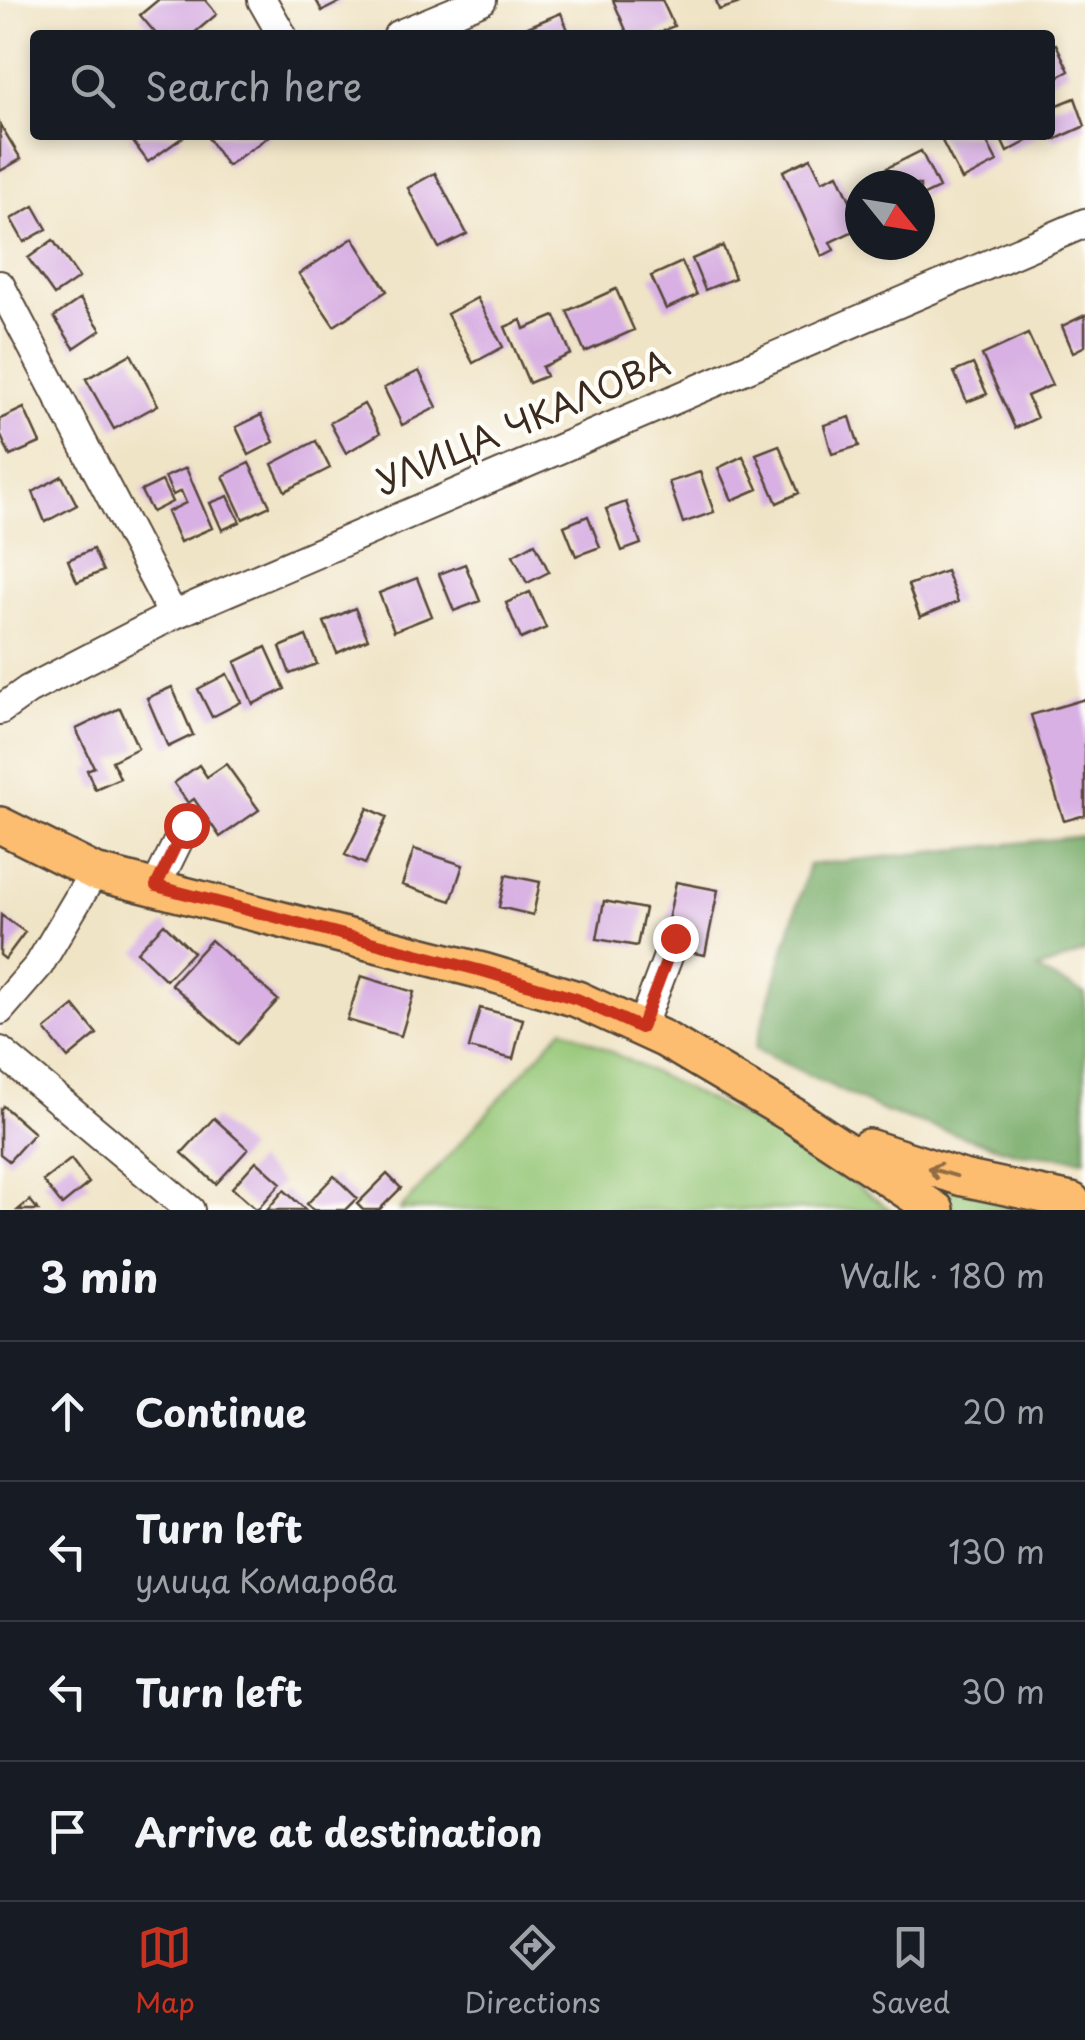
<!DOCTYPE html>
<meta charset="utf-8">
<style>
:root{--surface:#171b24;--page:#20242c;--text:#f1f3f6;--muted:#9ea1a6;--line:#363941;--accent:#c8321e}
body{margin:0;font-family:"Playpen Sans",sans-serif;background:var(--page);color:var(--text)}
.compass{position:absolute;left:845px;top:170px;width:90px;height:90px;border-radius:50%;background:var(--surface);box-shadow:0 5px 15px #0003;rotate:120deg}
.stop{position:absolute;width:30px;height:30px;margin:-22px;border:8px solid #c8321e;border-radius:50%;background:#fff}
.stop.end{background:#c8321e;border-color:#fff;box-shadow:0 2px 10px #0008}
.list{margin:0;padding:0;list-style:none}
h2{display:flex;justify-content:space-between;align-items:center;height:130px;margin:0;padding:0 40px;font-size:42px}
h2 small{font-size:32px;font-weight:400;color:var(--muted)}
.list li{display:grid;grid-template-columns:65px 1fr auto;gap:30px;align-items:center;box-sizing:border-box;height:140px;padding:0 40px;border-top:2px solid var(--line)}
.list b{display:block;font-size:38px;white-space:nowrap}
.list p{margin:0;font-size:32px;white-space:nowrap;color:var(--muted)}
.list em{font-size:32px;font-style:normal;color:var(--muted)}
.icon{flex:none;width:55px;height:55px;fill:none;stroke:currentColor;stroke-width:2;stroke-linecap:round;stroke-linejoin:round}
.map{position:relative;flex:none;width:1085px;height:1210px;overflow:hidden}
.search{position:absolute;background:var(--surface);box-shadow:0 5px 15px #0003;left:30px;right:30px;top:30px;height:110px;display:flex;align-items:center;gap:25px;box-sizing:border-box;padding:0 35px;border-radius:10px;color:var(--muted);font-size:38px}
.sheet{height:690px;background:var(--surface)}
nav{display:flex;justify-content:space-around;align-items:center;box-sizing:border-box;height:140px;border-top:2px solid var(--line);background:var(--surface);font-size:28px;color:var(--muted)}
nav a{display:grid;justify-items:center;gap:5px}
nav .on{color:var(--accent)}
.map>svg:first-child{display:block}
.green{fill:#94c676;stroke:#68784a;stroke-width:2.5}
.forest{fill:#77ab67;stroke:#596a42;stroke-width:2.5}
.building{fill:#d8b0e3}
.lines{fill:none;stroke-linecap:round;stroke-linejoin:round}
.minor-casing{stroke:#564637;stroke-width:32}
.major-casing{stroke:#564637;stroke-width:40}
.minor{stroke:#fff;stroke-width:28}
.major{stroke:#fcbd6f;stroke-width:35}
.oneway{stroke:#926c42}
.route{stroke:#c8321e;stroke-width:12}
.labels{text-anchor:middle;stroke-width:9;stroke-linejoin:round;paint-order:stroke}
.street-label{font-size:35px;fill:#3b2a1e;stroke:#fdfcf7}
</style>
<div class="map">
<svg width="1085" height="1210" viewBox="0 0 1085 1210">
<rect width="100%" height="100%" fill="#fdfcf7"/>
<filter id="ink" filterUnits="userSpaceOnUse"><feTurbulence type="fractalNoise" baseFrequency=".01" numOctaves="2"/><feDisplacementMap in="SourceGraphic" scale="20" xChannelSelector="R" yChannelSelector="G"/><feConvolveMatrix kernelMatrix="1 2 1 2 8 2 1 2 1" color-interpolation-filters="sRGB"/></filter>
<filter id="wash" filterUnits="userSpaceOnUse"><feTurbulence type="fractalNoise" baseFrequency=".0048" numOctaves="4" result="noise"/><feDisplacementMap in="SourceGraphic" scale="40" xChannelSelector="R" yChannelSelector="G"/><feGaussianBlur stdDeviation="2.25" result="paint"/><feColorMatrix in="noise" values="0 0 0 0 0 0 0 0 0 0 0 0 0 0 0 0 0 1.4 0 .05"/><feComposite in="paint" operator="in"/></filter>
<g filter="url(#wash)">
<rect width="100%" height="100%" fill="#f0e4c6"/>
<path class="green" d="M563 1028 794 1142 891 1210H400Z
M925 1181 1031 1205 1025 1210H956Z"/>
<path class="forest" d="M1085 836V952L1037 970 1085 994V1159L1017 1153 885 1112 755 1049 809 865Z"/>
<g id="blocks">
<path class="building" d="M158 0H205L217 14 192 35H157L140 15Z
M316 0H344L322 11Z
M613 0H662L674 26 654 35H628Z
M716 0H746V1L719 10Z
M561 13 570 35H509Z
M1056 44 1069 71 1050 81V46Z
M1075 98 1085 126 1054 140 1050 132V108Z
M0 124 21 159 0 171Z
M128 135H181L183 137 148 162Z
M213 135H271L227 166 208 138Z
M939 135H983L997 162 962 180Z
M999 135H1039L1007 152Z
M921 151 939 188 920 197V185H896L887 168Z
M811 158 822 181 838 174 860 222V228L830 242 834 250 822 256 783 171Z
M435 173 467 234 439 248 408 188Z
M883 176 887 185H862Z
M34 206 47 229 24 242 11 219Z
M353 238 387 291 334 326 299 274Z
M53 240 79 278 54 295 28 258Z
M723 246 735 278 705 290 692 259Z
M682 262 697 295 666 309 651 276Z
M616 289 634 330 585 352 567 311Z
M477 298 503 347 473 363 447 314Z
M80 299 101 330 74 348 54 317Z
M1085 315V346L1073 352 1062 326Z
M555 316 571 354 542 367 546 376 529 383 505 327 521 320 524 329Z
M1028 334 1052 385 1027 396 1037 418 1015 428 982 355Z
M131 354 158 405 114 429 86 379Z
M973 364 987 394 967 402 954 372Z
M419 371 437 407 402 425 384 388Z
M364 404 380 433 346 453 330 423Z
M24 408 40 443 10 456 0 434V419Z
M261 415 274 442 249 455 236 427Z
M850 417 859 446 832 454 824 425Z
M316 441 330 468 285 491 272 464Z
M779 445 799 493 777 503 756 454Z
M743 456 758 489 732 500 718 468Z
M249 463 270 506 243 519 223 476Z
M186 468 212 528 180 542 167 512 186 503 181 491 173 495 165 477Z
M700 472 714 512 683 523 669 482Z
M62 476 77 505 45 522 33 492Z
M162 481 172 502 152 512 141 491Z
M228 496 240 522 222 530 210 503Z
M626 502 641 544 622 551 606 509Z
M588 516 600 547 576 556 564 526Z
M535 543 549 572 527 583 513 555Z
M93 549 103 571 77 582 68 560Z
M465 564 480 601 454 611 439 574Z
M946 571 958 602 920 617 908 585Z
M417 578 432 616 394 631 379 593Z
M530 592 546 628 521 639 506 603Z
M355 608 368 639 337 653 324 622Z
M306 636 317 664 290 674 280 647Z
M266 647 285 689 253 704 235 662Z
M227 674 241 702 212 717 198 689Z
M172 687 193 735 168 747 147 698Z
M1085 699V815L1064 821 1031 715Z
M120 708 138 748 112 761 120 778 95 789 87 770 94 767 76 729Z
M226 764 259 810 220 837 194 799 188 803 174 783 199 765 207 777Z
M368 808 387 817 365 864 345 855Z
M414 849 463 865 451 901 402 885Z
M506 875 540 882 533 915 499 907Z
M676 882 718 890 705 955 682 951 687 924 668 920Z
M604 901 645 909 637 946 597 939Z
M1 915 25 932 5 959 0 955Z
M164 924 193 952 166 980 137 952Z
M211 940 278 1000 238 1044 171 984Z
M361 976 414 992 401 1036 347 1020Z
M74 1006 97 1034 68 1058 45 1030Z
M480 1008 523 1019 513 1059 469 1048Z
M3 1106 34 1133 9 1161 0 1154V1110Z
M214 1118 248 1149 216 1184 182 1153Z
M71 1159 89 1183 62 1205 43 1181Z
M256 1161 281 1183 257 1210 232 1188Z
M387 1174 401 1188 379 1210H363L357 1204Z
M334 1176 357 1198 345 1210H313L307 1204Z
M284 1190 306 1210H267Z
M30 1200 38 1210H18Z"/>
</g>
</g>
<g filter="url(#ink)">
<use href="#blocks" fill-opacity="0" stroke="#564637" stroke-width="2.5"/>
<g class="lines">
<g class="minor-casing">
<path id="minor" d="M262 0 282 35
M398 35 482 0
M0 285 173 615
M0 710 28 690 173 615 1085 223
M156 886 186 825
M0 1010 39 965 94 872
M641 1028 675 938
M0 1051 190 1210"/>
</g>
<g class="major-casing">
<path id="major" d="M0 825 94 872 486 972 577 999 664 1039 794 1116 936 1210
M868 1147 963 1178 1072 1201"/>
</g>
<use href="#minor" class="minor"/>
<use href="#major" class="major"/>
</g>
<defs><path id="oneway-shaft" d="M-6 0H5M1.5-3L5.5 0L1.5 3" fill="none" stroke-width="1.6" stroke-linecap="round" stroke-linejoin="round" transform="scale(2.5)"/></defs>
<use class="oneway" href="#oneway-shaft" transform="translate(942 1172) rotate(-164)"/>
</g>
<g class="lines" filter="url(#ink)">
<path class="route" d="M186 825 156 886 486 972 577 999 641 1028 675 938"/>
</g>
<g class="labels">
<g class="street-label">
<text transform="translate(523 423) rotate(-23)" y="12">УЛИЦА ЧКАЛОВА</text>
</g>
</g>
</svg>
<svg class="compass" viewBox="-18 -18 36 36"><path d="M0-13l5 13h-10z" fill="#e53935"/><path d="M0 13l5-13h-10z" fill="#9ea1a6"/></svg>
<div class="stop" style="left:186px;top:825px"></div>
<div class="stop end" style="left:675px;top:938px"></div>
<div class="search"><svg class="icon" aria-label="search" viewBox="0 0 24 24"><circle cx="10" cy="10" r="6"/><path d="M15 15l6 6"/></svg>Search here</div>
</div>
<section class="sheet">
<h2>3 min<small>Walk · 180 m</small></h2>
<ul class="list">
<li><svg class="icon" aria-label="ahead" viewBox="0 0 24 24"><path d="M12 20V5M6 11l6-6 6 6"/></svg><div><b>Continue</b></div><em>20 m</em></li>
<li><svg class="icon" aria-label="left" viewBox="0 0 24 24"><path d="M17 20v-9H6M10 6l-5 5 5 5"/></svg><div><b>Turn left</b><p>улица Комарова</p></div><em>130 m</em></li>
<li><svg class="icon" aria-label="left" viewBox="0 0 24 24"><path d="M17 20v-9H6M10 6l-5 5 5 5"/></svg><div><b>Turn left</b></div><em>30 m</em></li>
<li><svg class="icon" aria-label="arrive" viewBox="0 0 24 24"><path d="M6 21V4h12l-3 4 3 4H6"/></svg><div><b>Arrive at destination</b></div></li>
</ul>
</section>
<nav>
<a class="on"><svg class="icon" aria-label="map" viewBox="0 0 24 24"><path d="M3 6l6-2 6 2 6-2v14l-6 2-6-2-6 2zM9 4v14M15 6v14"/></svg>Map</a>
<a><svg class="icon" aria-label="directions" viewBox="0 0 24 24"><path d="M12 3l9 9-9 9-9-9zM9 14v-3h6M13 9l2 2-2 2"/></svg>Directions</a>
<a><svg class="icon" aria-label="saved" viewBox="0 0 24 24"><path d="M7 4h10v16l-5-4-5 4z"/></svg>Saved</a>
</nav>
